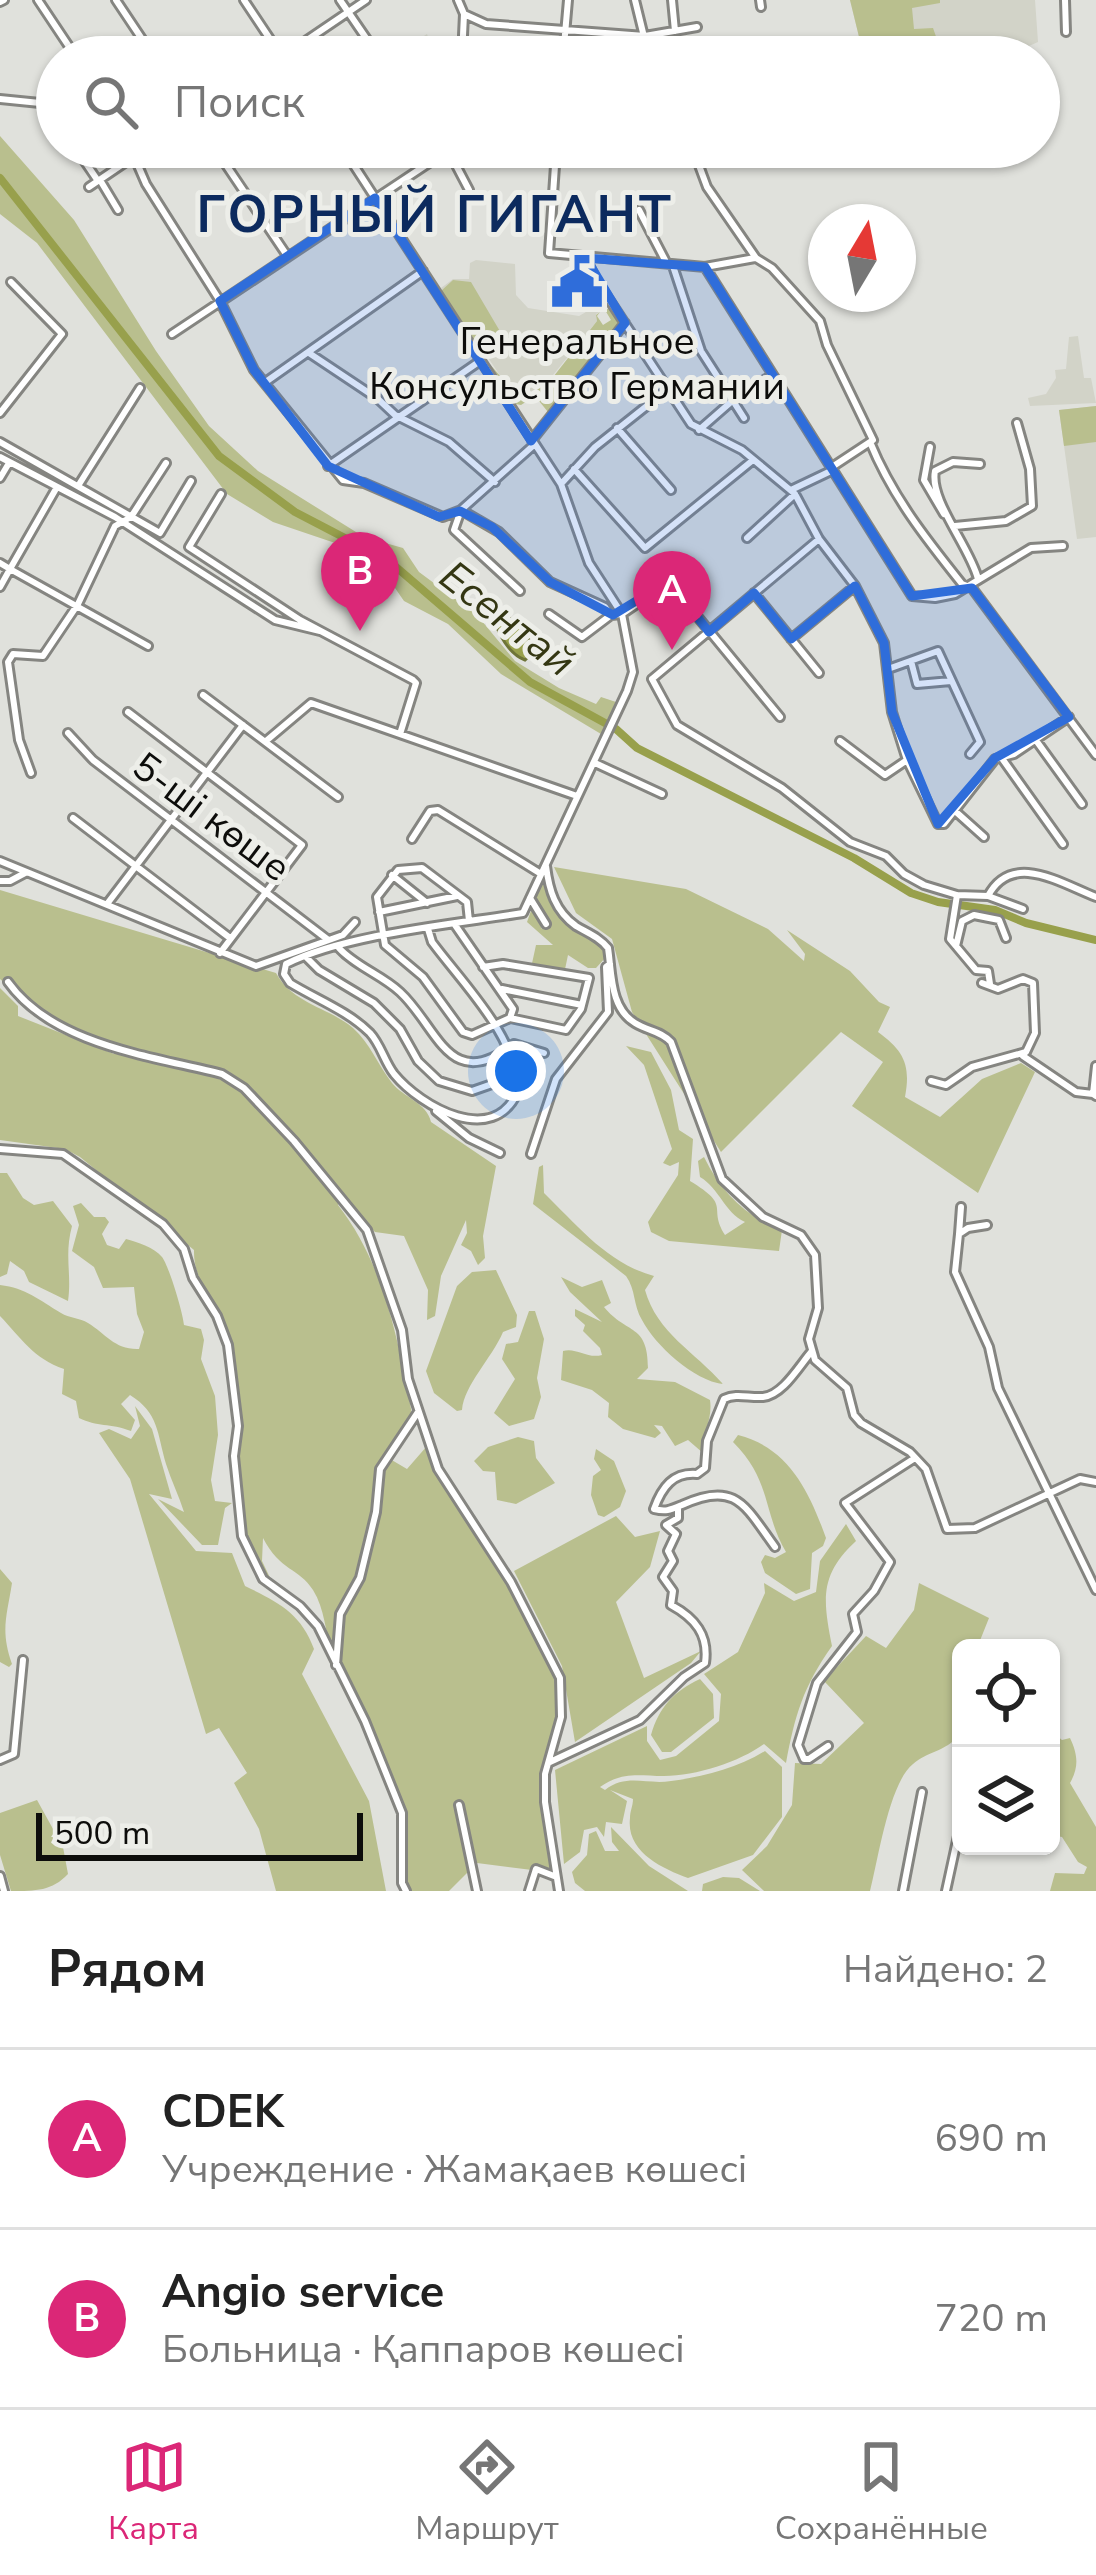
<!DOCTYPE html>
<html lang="ru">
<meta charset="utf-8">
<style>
:root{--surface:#fff;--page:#f6f6f6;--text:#222;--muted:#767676;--line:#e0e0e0;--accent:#db2777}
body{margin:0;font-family:"Nunito Sans",sans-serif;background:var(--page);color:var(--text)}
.controls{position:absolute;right:36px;bottom:36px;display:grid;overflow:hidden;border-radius:18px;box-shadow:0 3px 9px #0004}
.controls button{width:108px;height:108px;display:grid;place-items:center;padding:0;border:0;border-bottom:3px solid var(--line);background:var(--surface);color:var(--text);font:60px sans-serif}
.compass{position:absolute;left:808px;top:204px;width:108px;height:108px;border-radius:50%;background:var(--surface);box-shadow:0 3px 9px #0004;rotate:10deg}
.scale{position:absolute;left:36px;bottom:30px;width:327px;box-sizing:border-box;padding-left:12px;border:6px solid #0d0d0b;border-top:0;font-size:33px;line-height:42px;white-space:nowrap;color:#0d0d0b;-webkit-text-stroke:9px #edeee9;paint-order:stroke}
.you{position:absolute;left:516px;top:1071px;width:42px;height:42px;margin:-30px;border:9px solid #fff;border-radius:50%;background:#1a73e8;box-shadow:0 0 0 18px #1a73e833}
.badge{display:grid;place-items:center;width:78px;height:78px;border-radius:50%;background:var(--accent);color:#fff;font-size:39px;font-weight:700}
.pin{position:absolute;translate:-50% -99px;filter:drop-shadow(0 3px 6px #0008)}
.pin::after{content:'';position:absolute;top:63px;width:42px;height:36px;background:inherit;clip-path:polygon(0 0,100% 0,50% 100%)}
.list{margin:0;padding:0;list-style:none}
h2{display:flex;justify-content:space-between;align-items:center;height:156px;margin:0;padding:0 48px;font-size:51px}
h2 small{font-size:39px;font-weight:400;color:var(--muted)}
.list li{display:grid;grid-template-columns:78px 1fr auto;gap:36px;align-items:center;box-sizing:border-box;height:180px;padding:0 48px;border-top:3px solid var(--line)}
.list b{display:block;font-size:45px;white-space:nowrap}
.list p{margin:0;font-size:39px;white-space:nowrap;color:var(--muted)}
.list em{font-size:39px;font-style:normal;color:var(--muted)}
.icon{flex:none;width:66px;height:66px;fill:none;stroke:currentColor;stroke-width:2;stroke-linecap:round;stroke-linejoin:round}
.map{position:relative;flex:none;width:1096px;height:1891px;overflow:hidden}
.search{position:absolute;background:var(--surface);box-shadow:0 3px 9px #0004;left:36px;right:36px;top:36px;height:132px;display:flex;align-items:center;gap:30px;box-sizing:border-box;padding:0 42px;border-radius:66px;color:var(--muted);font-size:45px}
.sheet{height:516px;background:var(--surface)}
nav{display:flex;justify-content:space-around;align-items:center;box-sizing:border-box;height:168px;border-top:3px solid var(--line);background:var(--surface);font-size:33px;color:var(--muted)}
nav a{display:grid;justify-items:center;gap:6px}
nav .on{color:var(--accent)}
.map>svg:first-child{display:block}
.built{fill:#d2d3c8}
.green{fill:#b9bf8e}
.water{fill:#98a04c;stroke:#6e7438;stroke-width:3}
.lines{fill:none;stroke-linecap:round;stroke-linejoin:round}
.river{stroke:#98a04c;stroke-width:8}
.minor-casing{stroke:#858581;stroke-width:12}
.minor{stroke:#fff;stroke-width:6}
.marked{fill:#2f6dda;fill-opacity:0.2;stroke:#2f6dda;stroke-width:9;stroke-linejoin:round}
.labels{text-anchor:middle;stroke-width:10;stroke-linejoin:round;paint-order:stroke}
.poi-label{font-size:39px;fill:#0d0d0b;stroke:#edeee9}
.street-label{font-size:39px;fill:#0d0d0b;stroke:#edeee9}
.water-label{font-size:42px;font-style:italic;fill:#343713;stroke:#edeee9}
.district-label{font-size:51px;font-weight:bold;letter-spacing:3px;fill:#0c2a5e;stroke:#edeee9}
</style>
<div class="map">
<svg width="1096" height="1891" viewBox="0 0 1096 1891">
<rect width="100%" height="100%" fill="#e0e1dc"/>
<path class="built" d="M850 0H1035L1038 42 1009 55H972L971 51 919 43 862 49Z
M427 34 434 54 459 57H391Z
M476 260 515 264 516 295 528 308 579 316 605 301 609 306 596 314 597 321 549 380 518 402 441 288 453 279H469L470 263Z
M1078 336 1084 378H1091L1096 403 1030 406 1028 398 1046 394 1056 378 1055 370 1066 369 1069 337Z
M1096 406V537L1077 539 1059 410Z"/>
<path class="green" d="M850 0H940V3L912 8 914 29 933 28 940 48 957 57H883L934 48 919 43 862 49Z
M0 136 74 220 156 351 209 426 258 471 364 537 403 548 419 572 477 615 515 661 559 688 596 704 601 697 616 702 601 734 501 674 448 624 404 601 386 575 361 557 338 544 273 522 227 494 37 243 0 214Z
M453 280 471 282 501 333 480 347 484 357 441 291Z
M610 308 618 320 617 326 548 412 535 396 521 405 516 404 488 362 515 393 528 395 550 381 597 321 596 315 600 312 597 316 603 325 611 320 605 310Z
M1096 406V442L1064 446 1059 410Z
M554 867 686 889 768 929 804 961 805 954 787 930 850 971 879 1002 890 1007 878 1032C904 1051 911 1065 905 1097L940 1117 982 1079 1021 1063 1035 1072 978 1193 852 1106 883 1062 841 1032 721 1152 632 1012 612 939 576 913Z
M545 877C549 923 573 923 605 949L606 957 596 968H588L568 955 564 974 531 968 536 945H553L527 922 532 908 542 929 550 925 534 901Z
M0 890 276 973C293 1004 328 1007 353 1028 370 1043 378 1065 392 1083 403 1097 427 1103 431 1122L496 1166 483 1236 485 1258 478 1265 471 1251 461 1245 467 1233 466 1220 441 1276 435 1316 427 1320 428 1290 404 1236 375 1232 339 1197 338 1205C387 1268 399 1347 414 1424L390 1459 407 1469 427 1446 550 1661 561 1705 548 1764 556 1873 477 1863 449 1891H407C400 1857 407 1823 394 1789 377 1743 348 1700 332 1653 325 1632 325 1609 313 1590 299 1568 280 1571 263 1538L262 1561 272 1582C225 1544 246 1403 232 1344 224 1309 193 1288 194 1250L80 1157 65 1149 0 1140V988L18 1006V1016L114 1054 117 1046 40 1014 0 979Z
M626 1046 651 1052 671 1090 679 1130 693 1139 690 1181C733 1207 707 1206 725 1235L745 1222C724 1212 720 1189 700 1177L698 1161 704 1157C721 1192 746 1217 782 1230L779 1251 669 1241 651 1232 648 1222 678 1175 679 1162 670 1166 663 1163 672 1149 644 1065Z
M543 1165 544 1193C578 1226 607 1263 654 1276L645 1290C657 1333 695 1352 723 1384 694 1381 655 1345 642 1320 633 1305 636 1290 626 1276L533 1204 539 1167Z
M0 1173H7L23 1198 34 1205 53 1201 72 1226C64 1256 72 1274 68 1301L29 1282 24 1271 10 1261 7 1274 0 1277Z
M81 1203 94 1217H105L109 1222 102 1234 107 1245 119 1249 126 1239C137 1242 154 1247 162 1257 169 1266 183 1313 184 1325L201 1329 204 1340 201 1359 215 1396 218 1435 211 1480 215 1501 232 1503 225 1508 218 1545H202L158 1499 184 1512C179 1496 171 1480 166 1464 157 1433 159 1413 130 1395L121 1404 135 1420 131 1431C110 1423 97 1427 79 1418L76 1401 62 1394 64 1369C34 1359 21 1338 0 1316V1285C26 1288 39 1300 61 1313 69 1318 80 1318 88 1323 106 1334 115 1350 139 1349L144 1332 137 1314 134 1287 103 1288 94 1267 72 1251 79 1225 73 1206Z
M496 1270 517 1315 516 1327 503 1332C492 1358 464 1385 462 1410L457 1411 434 1393 426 1371 457 1286 472 1272Z
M561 1277 582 1287 602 1280 611 1303 604 1307C627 1335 648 1323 648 1368L637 1379 675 1382 710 1400C713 1419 702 1434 703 1453L688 1440 675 1446 662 1426 654 1425 661 1433 655 1438 623 1429 608 1417 609 1403 592 1390 561 1380 563 1351C576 1347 587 1359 602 1355L600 1348 583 1331 585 1325 575 1316V1309L602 1322 570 1292Z
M529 1311H535L544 1339 537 1378 541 1397 534 1419 509 1426 494 1413 515 1379 502 1359 506 1344 518 1342Z
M135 1406 152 1429 172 1499 149 1494 196 1551 232 1553 245 1586C278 1602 301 1613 314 1649L302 1674 369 1801 386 1891H276L259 1829 234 1783 247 1773 219 1728 206 1734 130 1479 99 1433 109 1429 131 1439 140 1426Z
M738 1435C789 1448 809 1491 826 1538L823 1546 812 1553 810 1589 796 1594 765 1573 761 1562 765 1555 775 1558 786 1552C762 1511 772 1481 733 1442Z
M518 1437 534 1441 536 1458 555 1483 516 1504 497 1500 495 1472 483 1471 474 1461 488 1447Z
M596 1449 614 1461 626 1491 620 1507 604 1517 598 1515 591 1495 593 1476 601 1470 594 1459Z
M616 1516 635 1537 660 1531 650 1567 616 1602 644 1678 701 1651 691 1663 575 1742 562 1666 514 1571Z
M846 1524 856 1541C819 1575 823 1600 832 1646 803 1687 795 1715 786 1763L764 1744C739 1762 696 1776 664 1776 638 1776 623 1771 600 1787L605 1790C627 1773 646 1785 671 1781 703 1777 738 1768 765 1751L782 1767V1817L753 1855 688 1878C662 1868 626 1852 630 1818 630 1811 633 1806 633 1799L610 1790 627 1801 622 1824 606 1822 604 1837 597 1827 584 1830 580 1852 564 1864 555 1770 647 1726V1741L660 1760 676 1756 719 1721 721 1694 704 1674 738 1652 765 1593 764 1583 794 1601 816 1592 820 1561Z
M0 1569 12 1583C7 1616 0 1630 12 1664L9 1667 0 1662Z
M919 1583 989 1618 977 1648H961V1734C943 1753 928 1751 913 1764 889 1783 878 1861 870 1891H764L742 1870 767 1846 792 1805 795 1763 821 1764 864 1723 824 1681 866 1636 886 1648 914 1610Z
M700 1679 713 1694 714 1718 671 1752H662L651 1735C659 1707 674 1691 700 1679Z
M1056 1735 1062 1740 1070 1738C1078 1755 1079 1767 1070 1783L1096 1827V1891H1050L1055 1873 1084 1874 1087 1867 1078 1862 1062 1837 1051 1835V1742Z
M37 1800 63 1847 68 1874C52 1891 36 1891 11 1891L0 1855V1813Z
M611 1827 649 1866 688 1891H585L575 1883 572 1872 587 1855 589 1834 596 1831 605 1851H619L612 1842Z
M723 1877 739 1878 760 1891H702L703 1884Z"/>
<path class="water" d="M500 613C514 619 533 637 532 653L525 660C509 654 498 634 494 618Z"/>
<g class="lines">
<path class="river" d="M0 178 219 456 295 512 389 561 530 682 616 729 637 748 854 858 911 893 938 902 995 910 1026 923 1096 940"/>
<g class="minor-casing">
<path id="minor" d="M38 0 76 57
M116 0 154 57
M244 0 282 57
M340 0 379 57
M458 0 464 14 462 57
M635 0 649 57
M672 0 675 31
M760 0 761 7
M1065 0 1066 32
M0 2 4 0
M464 14 486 24 645 36 697 27
M282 57 366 0
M563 57 568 0
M0 99 40 103 57 122
M75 147 98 181
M130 147 146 184 220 301 254 370 343 480 364 483 443 517 461 510 535 444
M214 147 288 257
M342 147 561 484 589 563 622 614 633 672 627 691 523 913C455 924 346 934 286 964L284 974 290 983C316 999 348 1011 370 1033 381 1045 384 1061 394 1074 421 1107 494 1148 518 1091 517 1036 463 984 432 942L428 929
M507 147 697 160 707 187 756 258 772 268 820 321 827 345 873 440 832 467
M684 147 690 160
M448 150 469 190
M556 151 549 253 705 267 755 258
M100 180 118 210
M89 187 148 147
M639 210 665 260
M586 258 595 278 691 424 742 450 795 494 819 539 855 586 884 643 892 712 907 760 938 824H944L995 759 1014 754 1069 717
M673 266 701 351 744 418
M705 267 912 596 935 598 955 594 1031 548 1063 546
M172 334 453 147
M309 353 378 399 395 415 449 442 495 482
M267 381 423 271
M0 413 62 334 11 282
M617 428 671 490
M699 430 731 402 772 375
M532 440 625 323
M0 442 160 533 191 481
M870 442C892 496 926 539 962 584L972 588 1096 755
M930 447 924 480 944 514
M0 457 115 517 275 620 320 631
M328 466 480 361
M574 469 645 548 753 460
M0 478 9 463
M561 484 595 447 668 389
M78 486 140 388
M57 487 10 569 148 646
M791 490 833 470
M221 494 189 547 300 620 413 680 416 683 400 734
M461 510 499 532 550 582 605 607 611 615 622 614 669 582 780 717
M461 510 454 530 520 591
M955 526 1006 521 1032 506 1030 469 1017 423
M747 538 795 494
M0 563 10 569 0 587
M978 579C970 547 929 500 935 471L953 462 980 464
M754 593 819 673
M549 614 582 637 611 615
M791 639 855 586
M911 661 917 684 951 681
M888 669 938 651 980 742 970 754
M652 679 677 725 782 788 850 842 886 856 904 874 924 885 957 895 988 896 1023 909
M652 679 819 539
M203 695 338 797
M128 712 302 845 220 953
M68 733 93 760 327 939
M1035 739 1082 804
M266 741 311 703 577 796
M840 741 885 775 907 760
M1001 757 1063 844
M595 763 662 794
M31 773 19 740 8 662 13 654 43 656 78 604 115 526 131 517 166 463
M955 811 984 837
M73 818 230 938
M412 839 430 811 438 810 541 874
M0 861 256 966 343 935 355 922
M546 866C549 890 555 911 576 926 588 933 599 937 608 948 612 974 610 1008 635 1023 648 1031 661 1031 671 1042L722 1179 763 1217 801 1235 815 1255 818 1308 809 1339 815 1360 847 1388 854 1415 861 1423 910 1452 926 1469 947 1529 975 1528 1080 1479 1096 1482
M392 875 427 903
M0 881H10L25 873
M957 895 950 939 976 970 988 971 990 984
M988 896C1012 851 1060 883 1096 897
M530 898 546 924
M107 904 243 725
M379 912 457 896
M455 925 513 1009 510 1018 472 1035 463 1032 423 977 385 945 377 897 398 870 422 868 467 902 469 921
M956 946 962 921 974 915 999 920 1006 938
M339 948C355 966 382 975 400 992 438 1027 449 1095 514 1044L544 1053
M306 957 319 970 374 1003 400 1029 418 1061 439 1081 472 1091 515 1076
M483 967 503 964 589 978 581 1009 566 1030 510 1018
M8 982C53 1045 152 1056 222 1074L244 1088 294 1141 367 1230 402 1330 408 1379 438 1469 511 1582 560 1678 561 1717 545 1774V1802L559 1891
M502 989 582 1005
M1023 1056 1076 1092 1093 1094
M931 1081 946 1085 972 1067 1026 1052 1035 1033 1033 983 1023 979 998 989 982 983
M1096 1096 1093 1094 1096 1066
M436 1111 469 1138 500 1153
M0 1149 63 1154 163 1224 184 1249 193 1278 217 1316 228 1345 238 1426 234 1456 242 1536 263 1579 300 1606 318 1626 365 1721 402 1813V1883L406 1891
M531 1154 556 1079 608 1012 606 967 610 964
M987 1225 968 1228 959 1234 955 1272 989 1347 998 1388 1096 1590
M959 1234 961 1207
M775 1547C745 1506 736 1480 682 1505 670 1510 666 1512 654 1509 662 1487 673 1472 697 1474L705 1468 707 1441 724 1399C737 1393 748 1398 763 1397 783 1395 799 1366 812 1351
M336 1665 340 1614 360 1578 376 1512 380 1469 418 1412
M828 1746 809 1759H804L798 1745 817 1683 857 1632 853 1614 874 1591 890 1562 845 1503 915 1458
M0 1760 14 1754 23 1660
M550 1762 640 1720 684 1677 705 1663C709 1635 695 1618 671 1605L673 1591 663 1577 673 1561 668 1551 676 1534 666 1525 678 1518V1507
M459 1805 477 1891
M0 1876 4 1891
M529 1891 536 1869 554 1876
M903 1891 922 1792
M946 1891 961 1822"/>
</g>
<use href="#minor" class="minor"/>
</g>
<path class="marked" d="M375 198 531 441 625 323 586 258 705 267 912 596 972 588 1069 717 995 758 938 824 892 712 884 643 855 586 791 639 754 593 709 632 669 581 613 615 550 582 492 527 460 511 439 517 328 466 254 370 220 301Z"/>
<defs>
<g id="civic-bare" transform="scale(4.14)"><path d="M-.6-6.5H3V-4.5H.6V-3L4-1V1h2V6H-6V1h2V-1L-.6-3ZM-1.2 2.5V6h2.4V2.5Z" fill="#2f6dda" stroke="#edeee9" stroke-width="2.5" paint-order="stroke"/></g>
</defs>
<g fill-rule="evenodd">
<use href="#civic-bare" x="577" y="282"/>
</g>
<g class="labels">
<g class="poi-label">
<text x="577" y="354">Генеральное<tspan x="577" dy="45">Консульство Германии</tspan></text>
</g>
<g class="street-label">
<text transform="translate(212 816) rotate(37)" y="14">5-ші көше</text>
</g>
<g class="water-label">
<text transform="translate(508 618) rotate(38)" y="15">Есентай</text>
</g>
<g class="district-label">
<text x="435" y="232">ГОРНЫЙ ГИГАНТ</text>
</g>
</g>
</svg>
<div class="controls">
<button><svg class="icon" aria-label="locate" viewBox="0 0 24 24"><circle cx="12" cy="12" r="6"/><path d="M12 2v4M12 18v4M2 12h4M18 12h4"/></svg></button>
<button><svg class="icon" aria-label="layers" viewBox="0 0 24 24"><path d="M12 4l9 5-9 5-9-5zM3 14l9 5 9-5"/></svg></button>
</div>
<svg class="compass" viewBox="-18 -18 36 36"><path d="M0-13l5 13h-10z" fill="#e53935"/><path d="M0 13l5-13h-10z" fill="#767676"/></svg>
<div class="scale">500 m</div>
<div class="you"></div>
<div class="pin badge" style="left:672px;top:650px">A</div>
<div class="pin badge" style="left:360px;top:631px">B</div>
<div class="search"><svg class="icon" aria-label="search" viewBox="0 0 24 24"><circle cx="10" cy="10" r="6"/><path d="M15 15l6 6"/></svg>Поиск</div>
</div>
<section class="sheet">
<h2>Рядом<small>Найдено: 2</small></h2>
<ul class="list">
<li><span class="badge">A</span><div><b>CDEK</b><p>Учреждение · Жамақаев көшесі</p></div><em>690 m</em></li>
<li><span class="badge">B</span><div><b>Angio service</b><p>Больница · Қаппаров көшесі</p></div><em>720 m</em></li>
</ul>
</section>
<nav>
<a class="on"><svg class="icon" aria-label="map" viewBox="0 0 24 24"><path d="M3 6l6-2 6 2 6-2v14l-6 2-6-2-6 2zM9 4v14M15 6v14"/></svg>Карта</a>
<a><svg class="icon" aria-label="directions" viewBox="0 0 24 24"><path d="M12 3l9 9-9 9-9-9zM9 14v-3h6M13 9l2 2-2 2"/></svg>Маршрут</a>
<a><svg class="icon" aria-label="saved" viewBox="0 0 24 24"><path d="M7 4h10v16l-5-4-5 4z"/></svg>Сохранённые</a>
</nav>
